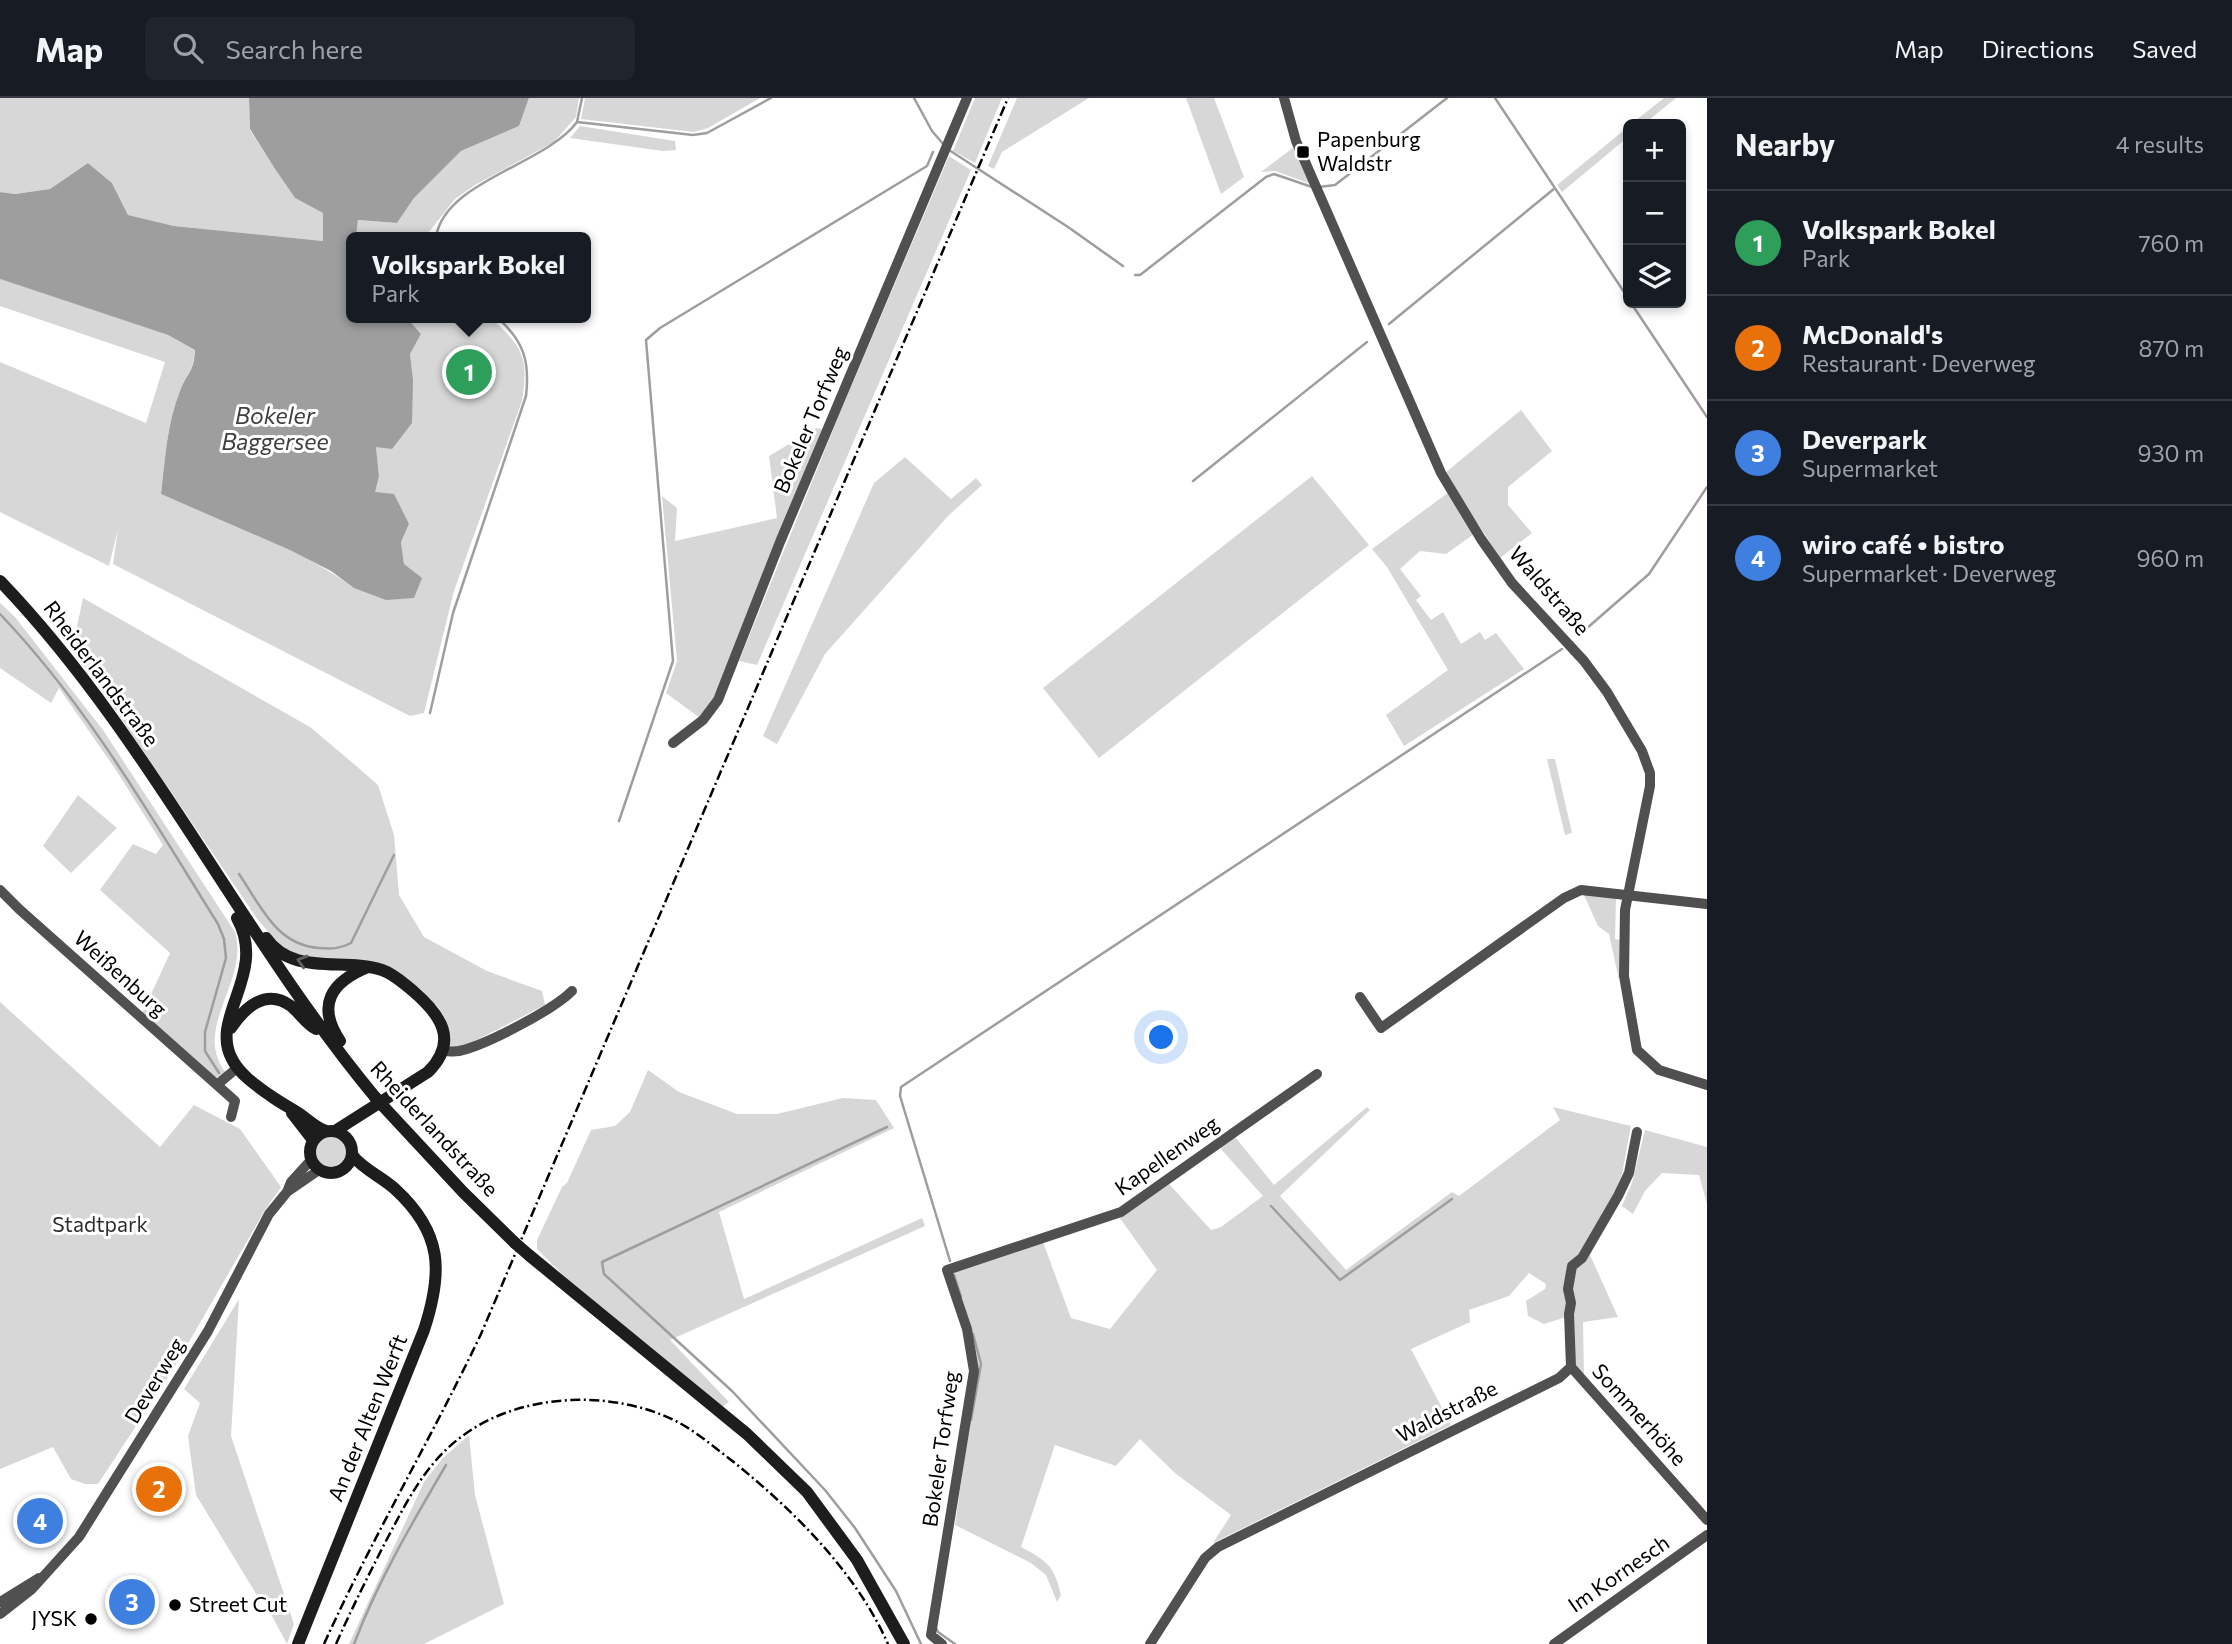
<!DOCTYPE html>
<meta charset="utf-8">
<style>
:root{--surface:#171b24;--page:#20242c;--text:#f1f3f6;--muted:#9ea1a6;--line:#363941;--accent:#858687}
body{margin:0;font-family:Commissioner,sans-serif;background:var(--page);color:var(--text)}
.controls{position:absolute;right:21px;top:21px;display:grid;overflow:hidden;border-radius:10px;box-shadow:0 4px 10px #0003}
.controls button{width:63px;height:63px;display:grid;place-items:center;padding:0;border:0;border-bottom:2px solid var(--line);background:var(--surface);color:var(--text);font:35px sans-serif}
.you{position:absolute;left:1162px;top:940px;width:24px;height:24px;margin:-18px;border:5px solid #fff;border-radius:50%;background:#1a73e8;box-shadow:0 0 0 10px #1a73e833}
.badge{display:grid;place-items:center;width:46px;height:46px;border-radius:50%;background:var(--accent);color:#fff;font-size:23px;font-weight:700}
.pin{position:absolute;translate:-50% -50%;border:4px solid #fff;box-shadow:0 2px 7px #0006}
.popup{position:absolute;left:346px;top:134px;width:245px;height:91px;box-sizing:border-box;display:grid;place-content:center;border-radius:10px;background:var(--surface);filter:drop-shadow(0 2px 5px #0005);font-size:23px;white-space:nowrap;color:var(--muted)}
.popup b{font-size:26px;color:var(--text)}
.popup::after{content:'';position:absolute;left:50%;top:100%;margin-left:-14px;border:14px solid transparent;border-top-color:var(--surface)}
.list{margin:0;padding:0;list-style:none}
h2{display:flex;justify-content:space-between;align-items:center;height:91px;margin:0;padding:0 28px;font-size:30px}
h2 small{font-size:23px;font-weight:400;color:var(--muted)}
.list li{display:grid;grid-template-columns:46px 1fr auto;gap:21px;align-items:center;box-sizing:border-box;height:105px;padding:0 28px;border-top:2px solid var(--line)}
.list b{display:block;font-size:26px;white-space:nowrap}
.list p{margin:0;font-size:23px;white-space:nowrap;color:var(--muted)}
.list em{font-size:23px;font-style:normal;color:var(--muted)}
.icon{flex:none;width:38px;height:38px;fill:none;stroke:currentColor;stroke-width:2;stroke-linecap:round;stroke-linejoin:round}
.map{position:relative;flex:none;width:1707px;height:1546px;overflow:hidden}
header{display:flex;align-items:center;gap:42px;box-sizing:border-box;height:98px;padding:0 35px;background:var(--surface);border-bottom:2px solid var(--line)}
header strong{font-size:33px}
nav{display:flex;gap:38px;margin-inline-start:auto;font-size:24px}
.search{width:490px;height:63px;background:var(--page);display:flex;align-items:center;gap:18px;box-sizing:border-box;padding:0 24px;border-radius:10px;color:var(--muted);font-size:26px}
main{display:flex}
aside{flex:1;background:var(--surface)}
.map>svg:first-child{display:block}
.green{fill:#d7d7d7}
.water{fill:#9e9e9e}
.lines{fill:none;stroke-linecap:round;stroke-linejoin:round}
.stream{stroke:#9e9e9e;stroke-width:2.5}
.street{stroke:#505050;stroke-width:10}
.secondary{stroke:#1d1d1d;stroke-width:12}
.rail{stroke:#000;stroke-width:2.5;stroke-dasharray:10 3.5 2 3.5;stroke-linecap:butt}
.secondary-bridge{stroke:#1d1d1d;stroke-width:12}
.oneway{stroke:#616161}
.poi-dot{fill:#000;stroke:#fff;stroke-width:2.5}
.labels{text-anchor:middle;stroke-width:6;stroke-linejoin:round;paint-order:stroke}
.poi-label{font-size:21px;fill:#000;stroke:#fff;text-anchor:start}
.street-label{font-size:21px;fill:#000;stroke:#fff}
.park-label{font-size:21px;fill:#2e2e2e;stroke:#fff}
.water-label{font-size:23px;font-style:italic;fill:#3f3f3f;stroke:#fff}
</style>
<header>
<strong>Map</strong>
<div class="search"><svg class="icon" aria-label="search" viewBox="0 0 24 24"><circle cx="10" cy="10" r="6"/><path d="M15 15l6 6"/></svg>Search here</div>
<nav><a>Map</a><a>Directions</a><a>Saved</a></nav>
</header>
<main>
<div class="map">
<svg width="1707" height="1546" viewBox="0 0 1707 1546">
<rect width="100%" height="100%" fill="#fff"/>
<path class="green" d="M0 0H249L250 32 275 71 295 100 323 115V143L174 128 128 117 112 85 88 65 50 91 15 96 0 94Z
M529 0H579L576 19 554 44 475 87 455 101 428 135 430 139H356L358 122 397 125 414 100 461 53 519 28Z
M585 0H760L708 30 694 34 581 21Z
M975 0H1002L975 65 953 53Z
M1017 0H1089L1002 54 994 71 988 68Z
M1186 0H1214L1244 79 1221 96Z
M1664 0H1676L1644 26H1631Z
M580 28 675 43 676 52 663 53 570 40Z
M1628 29V39L1562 94 1557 87Z
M1294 49 1311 86 1275 73 1261 74Z
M949 58 971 72 757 567 739 563 840 315Z
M0 181 168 237 195 252C193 275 187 274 180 293 167 325 165 362 161 396 227 424 296 448 354 490L404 466 401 444 409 426 374 394 379 378 376 349 413 281 410 256 421 236 407 220H491C523 249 529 260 522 303L454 493 424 615 410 618 113 466 118 431 109 468 0 414V264L146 325 165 264 0 208Z
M1521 312 1552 353 1508 389V407L1532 435 1500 460 1445 375Z
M816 330 822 331 714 600 700 620 666 595 677 563 662 398 677 410 675 443 777 420 769 358Z
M905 359 951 401 976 380 982 387 949 417 825 556 777 646 763 638 874 385Z
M1312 378 1369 447 1099 660 1043 590Z
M1449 394 1474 436 1446 456 1420 453 1400 471 1421 498 1416 502 1431 522 1443 514 1461 546 1480 534 1485 542 1496 535 1524 571 1404 648 1386 617 1448 572 1387 469 1372 451Z
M83 500 310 629 354 666 378 687 394 737 399 797 424 839 487 873 542 893 545 907 465 948 454 950 448 947V931L445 920 438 909 395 872 313 862 283 851 258 822 112 607 72 552Z
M0 505 15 519 103 632 235 834C250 884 191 930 226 975L216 980 141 918 170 855 100 792 133 746 156 756 163 747 116 672 59 590 51 605 0 570Z
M1547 661H1555L1572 735 1565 737Z
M78 697 117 730 71 775 43 748Z
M1583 795 1616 799 1615 841 1620 842 1619 882 1609 836 1598 828Z
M0 904 160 1049 194 1007 240 1031 281 1089 265 1112 174 1270 98 1386H85L71 1381 53 1349 0 1371Z
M648 972 679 994 737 1016H777L843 1000 876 1002 894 1030 719 1114 744 1201 922 1120 925 1128 670 1242 729 1304 721 1310 564 1178 537 1151V1142L562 1089 567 1085 591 1032 615 1028 630 1014Z
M1367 1009 1370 1012 1280 1098 1346 1172 1452 1094 1459 1098 1560 1022 1553 1009 1631 1028 1622 1076 1610 1105 1579 1157 1566 1219 1544 1226 1528 1218 1526 1203 1545 1191 1546 1186 1529 1175 1509 1198 1469 1212 1470 1224 1411 1251 1451 1327 1213 1445 1231 1417 1175 1375 1140 1341 1116 1368 1055 1347 1021 1449C1047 1463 1054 1467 1061 1497L1057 1504 1046 1477 1031 1465 955 1427 977 1273 951 1174 1043 1144 1071 1220 1110 1231 1157 1172 1119 1119 1169 1086 1211 1132 1221 1129 1263 1098 1220 1050 1235 1039 1274 1087Z
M1645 1032 1707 1049V1106L1699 1077 1662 1075 1645 1093 1633 1116 1622 1108 1632 1085Z
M315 1054a16 16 0 1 1 32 0a16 16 0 1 1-32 0Z
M1590 1157 1618 1219 1583 1224 1584 1278 1575 1266 1572 1191 1576 1170Z
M239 1201 231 1338 294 1526 287 1546 264 1503 261 1504 196 1397 188 1338 200 1305 184 1291Z
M469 1337 475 1397 504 1506 424 1546H349L424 1384 442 1361Z"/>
<path class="water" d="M249 0H529L519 28 461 53 414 100 397 125 358 122 356 139H352V220H407L421 236 410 256 413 281 412 325 392 351 376 349 379 378 375 394 394 396 409 426 401 444 404 466 422 480 414 500 386 502 354 490 331 473 290 452 161 396C165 362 167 325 180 293 187 274 194 275 195 252L168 237 0 181V94L15 96 50 91 88 65 112 85 128 117 174 128 323 143V115L295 100 275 71 250 31Z"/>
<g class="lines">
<path class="stream" d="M582 0 577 24 693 37 707 35 771 0
M914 0 932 33 944 47
M1495 0 1628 200
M949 52 1068 129 1123 168
M1319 89 1335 87 1447 0
M436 139C445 83 545 67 577 24
M1135 177H1140L1266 79 1274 76 1312 89
M1631 205 1707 319
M1389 226 1555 90
M1193 383 1367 244
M0 516C88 608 151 719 218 826L224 841 226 860 205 934V953L219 975
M1578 538 1649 476 1707 389
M430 615 453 515 526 298C530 263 524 244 498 220
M619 723 673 563 646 242 660 230 927 68 933 54
M239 776C261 808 276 847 319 850 332 851 340 851 351 845L394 757
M887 1029 602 1164 604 1176 732 1293 825 1392 855 1430 896 1493 921 1546
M1271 1108 1340 1182 1452 1101
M950 1163 900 998 901 989 1562 551
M954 1177 961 1199
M971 1322 981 1266 973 1236
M936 1530 938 1534 955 1546
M354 1546C378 1483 412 1425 446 1367"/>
<path class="street" d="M1284 0 1296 43 1441 375 1481 441 1512 485 1584 563 1607 594 1642 653 1650 675V688L1625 812 1624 878 1637 952 1659 972 1707 987
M673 645 703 622 718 602 780 444 967 0
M0 792 19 811 235 1003 231 1019
M1360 899 1381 930 1564 800 1581 792 1707 806
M442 953C448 953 453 954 459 953 486 947 553 912 572 893
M218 986 237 970
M287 1094 319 1072
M1571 1269 1707 1422
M0 1504 39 1480
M0 1516 32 1491 79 1439 208 1233 269 1116 287 1094 291 1084 311 1062
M942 1546 931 1537 974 1273 967 1231 947 1172 1121 1114 1317 976
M1150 1546 1205 1460 1218 1449 1559 1280 1571 1269 1569 1216 1571 1205 1568 1191 1572 1168 1582 1160 1618 1098 1629 1075 1637 1034
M1554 1546 1707 1437"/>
<path class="secondary" d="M0 483C148 637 239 835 375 999
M237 820C268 876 209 919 232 961 240 977 257 988 271 998 282 1006 293 1011 304 1019 311 1024 317 1030 326 1033
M266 840C293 879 344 859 382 872 394 876 403 885 413 893 441 917 459 943 428 974L335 1033
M231 930C245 909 266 890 291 908 300 915 306 926 316 931
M340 943C316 907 331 884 368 869
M383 1008 463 1094 515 1145
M292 1015 313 1042
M310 1054a21 21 0 1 1 42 0a21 21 0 1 1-42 0Z
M530 1158 747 1336 807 1394 857 1462 904 1546
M298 1546 424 1232C443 1174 443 1135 395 1091 382 1079 364 1072 352 1057"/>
<path class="rail" d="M324 1546C372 1440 431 1341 481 1236L1008 0
M336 1546C352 1510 369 1476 387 1441 407 1403 426 1365 461 1339 519 1295 609 1291 674 1322 696 1333 715 1350 735 1365 795 1414 856 1474 888 1546"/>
<path class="secondary-bridge" d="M375 999 383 1008
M515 1145 530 1158"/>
</g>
<defs><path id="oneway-chevron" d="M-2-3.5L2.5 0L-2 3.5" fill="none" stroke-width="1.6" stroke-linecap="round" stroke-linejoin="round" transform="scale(1.75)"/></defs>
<use class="oneway" href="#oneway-chevron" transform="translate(302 863) rotate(-164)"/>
<g class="poi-dot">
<rect x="1296" y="47" width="14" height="14" rx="3.5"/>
<circle cx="175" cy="1507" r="7"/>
<circle cx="91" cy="1521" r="7"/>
</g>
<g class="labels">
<g class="poi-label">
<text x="1317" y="49">Papenburg<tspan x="1317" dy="24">Waldstr</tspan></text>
<text x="189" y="1514">Street Cut</text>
<text x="77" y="1528" text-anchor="end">JYSK</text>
</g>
<g class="street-label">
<text transform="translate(811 322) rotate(-67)" y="7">Bokeler Torfweg</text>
<text transform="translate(1549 493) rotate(49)" y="7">Waldstraße</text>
<text transform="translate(101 576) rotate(53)" y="7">Rheiderlandstraße</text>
<text transform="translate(120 876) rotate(42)" y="7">Weißenburg</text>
<text transform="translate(434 1031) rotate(47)" y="7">Rheiderlandstraße</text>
<text transform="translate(1167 1058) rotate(-35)" y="7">Kapellenweg</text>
<text transform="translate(155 1283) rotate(-59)" y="7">Deverweg</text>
<text transform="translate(1447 1314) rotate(-27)" y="7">Waldstraße</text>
<text transform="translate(1639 1317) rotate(48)" y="7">Sommerhöhe</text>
<text transform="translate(368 1320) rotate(-68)" y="7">An der Alten Werft</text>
<text transform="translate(941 1351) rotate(-82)" y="7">Bokeler Torfweg</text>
<text transform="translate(1619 1476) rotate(-35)" y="7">Im Kornesch</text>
</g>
<g class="park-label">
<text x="100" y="1134">Stadtpark</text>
</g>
<g class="water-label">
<text x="275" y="326">Bokeler<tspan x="275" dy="26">Baggersee</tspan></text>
</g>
</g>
</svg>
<div class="controls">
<button>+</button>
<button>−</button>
<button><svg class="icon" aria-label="layers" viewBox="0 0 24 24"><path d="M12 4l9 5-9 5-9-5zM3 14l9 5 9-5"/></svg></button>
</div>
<div class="you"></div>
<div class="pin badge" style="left:469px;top:274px;background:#2e9e5b">1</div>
<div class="popup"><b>Volkspark Bokel</b>Park</div>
<div class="pin badge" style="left:159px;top:1391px;background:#e8710a">2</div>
<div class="pin badge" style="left:132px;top:1504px;background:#3f7fe0">3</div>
<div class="pin badge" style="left:40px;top:1423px;background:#3f7fe0">4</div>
</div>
<aside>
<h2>Nearby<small>4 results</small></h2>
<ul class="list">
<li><span class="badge" style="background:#2e9e5b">1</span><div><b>Volkspark Bokel</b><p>Park</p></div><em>760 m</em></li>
<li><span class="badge" style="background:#e8710a">2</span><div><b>McDonald's</b><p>Restaurant · Deverweg</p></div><em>870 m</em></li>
<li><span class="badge" style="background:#3f7fe0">3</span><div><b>Deverpark</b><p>Supermarket</p></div><em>930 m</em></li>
<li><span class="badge" style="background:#3f7fe0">4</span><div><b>wiro café • bistro</b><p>Supermarket · Deverweg</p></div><em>960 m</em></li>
</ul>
</aside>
</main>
